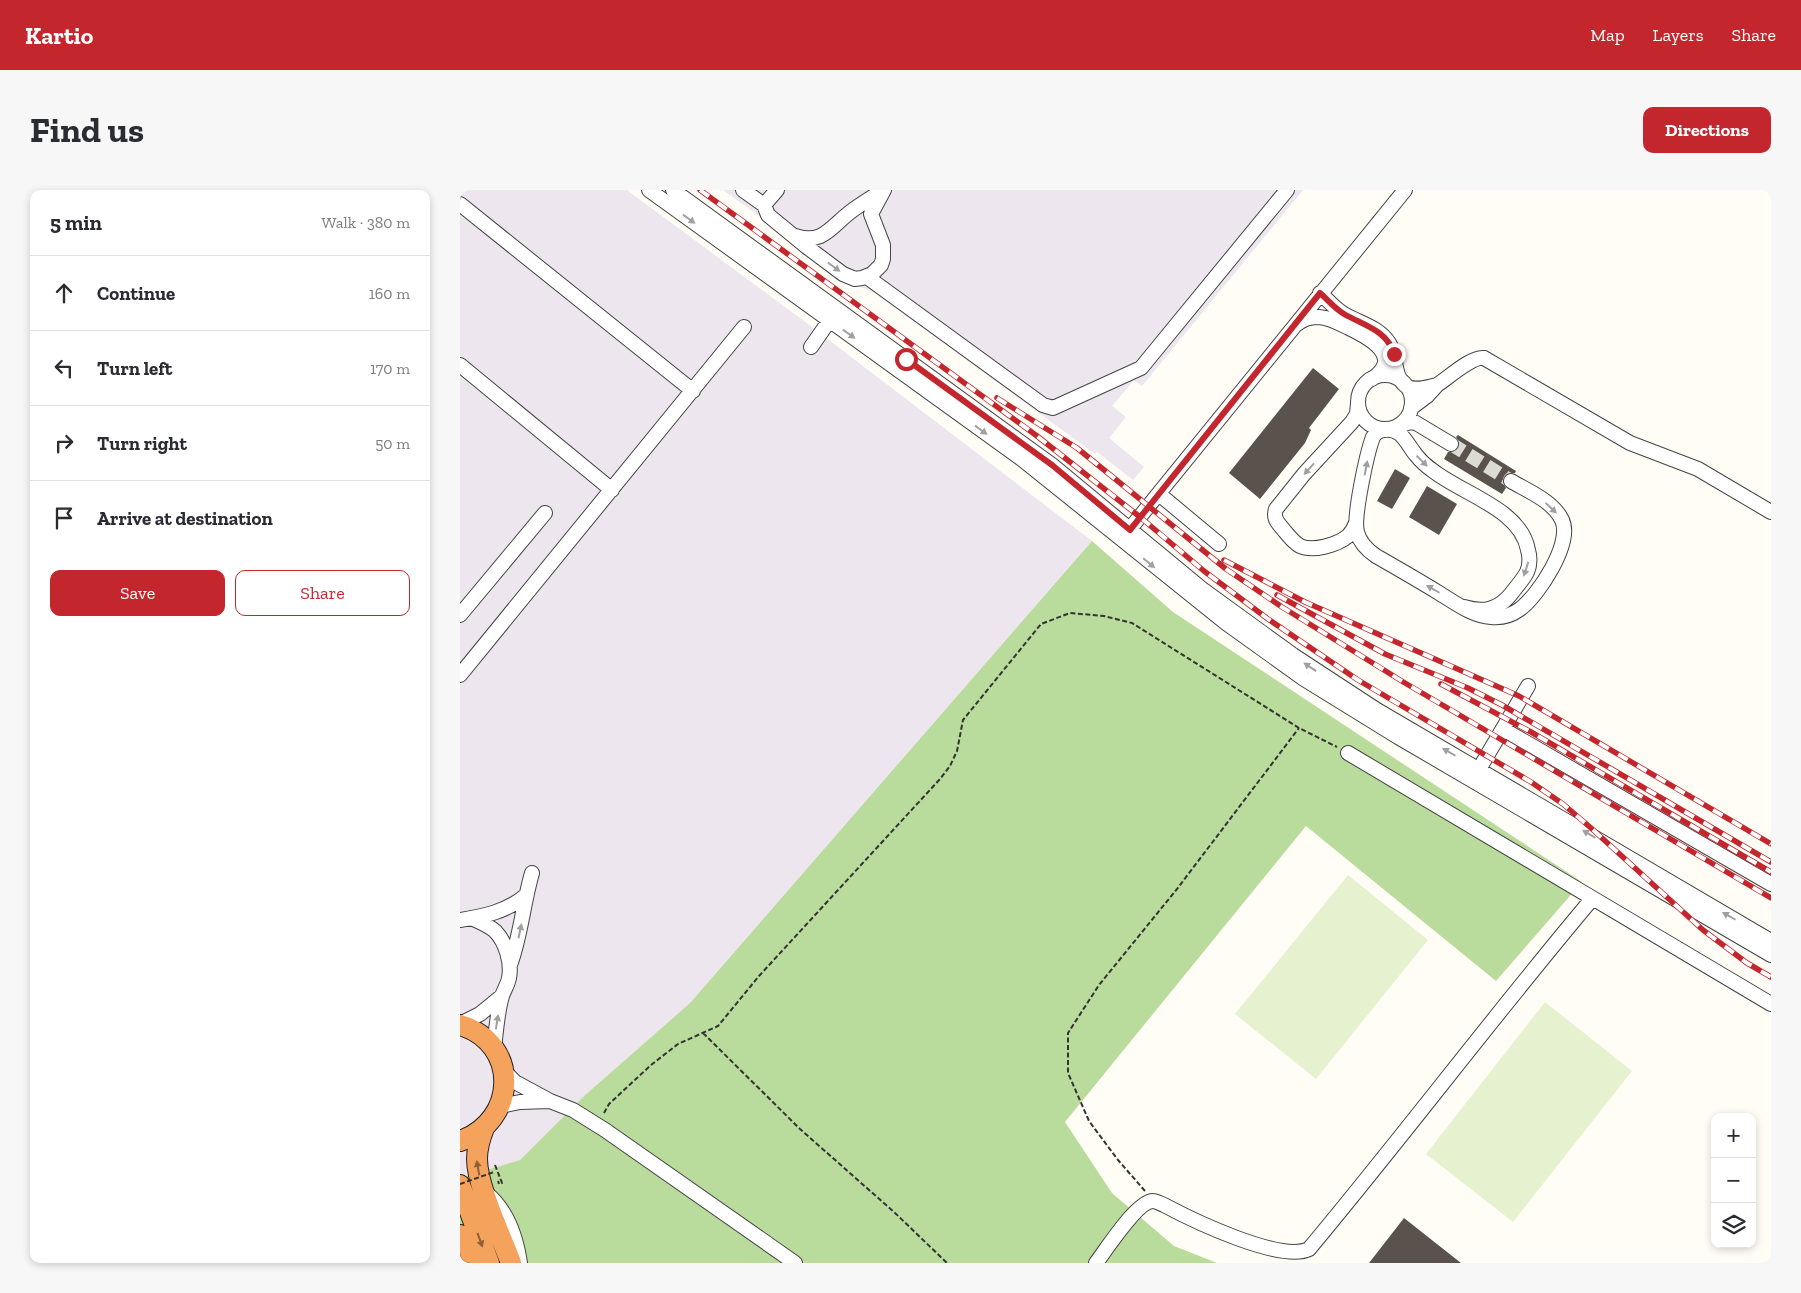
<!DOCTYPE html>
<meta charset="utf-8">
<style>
:root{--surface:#fff;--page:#f7f7f7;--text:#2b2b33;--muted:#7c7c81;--line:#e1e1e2;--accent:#c4262e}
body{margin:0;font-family:"Zilla Slab",serif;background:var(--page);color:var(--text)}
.controls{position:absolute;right:15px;bottom:15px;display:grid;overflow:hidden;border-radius:10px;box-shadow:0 2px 8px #0003}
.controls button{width:45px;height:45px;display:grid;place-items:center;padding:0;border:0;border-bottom:1px solid var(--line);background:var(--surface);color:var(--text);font:25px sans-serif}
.stop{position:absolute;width:15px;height:15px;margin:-11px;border:4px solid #c4262e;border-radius:50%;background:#fff}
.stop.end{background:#c4262e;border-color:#fff;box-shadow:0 1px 5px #0008}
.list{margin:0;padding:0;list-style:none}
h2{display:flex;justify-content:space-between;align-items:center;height:65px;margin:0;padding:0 20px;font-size:21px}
h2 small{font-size:16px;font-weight:400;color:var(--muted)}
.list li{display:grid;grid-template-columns:32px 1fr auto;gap:15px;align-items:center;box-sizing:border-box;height:75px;padding:0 20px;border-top:1px solid var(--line)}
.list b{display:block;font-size:19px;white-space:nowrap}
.list em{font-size:16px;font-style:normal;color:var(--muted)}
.actions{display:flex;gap:10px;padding:15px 20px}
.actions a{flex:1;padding:11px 0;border:1px solid var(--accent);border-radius:10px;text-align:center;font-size:18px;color:var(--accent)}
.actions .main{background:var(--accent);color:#fff}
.icon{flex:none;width:28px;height:28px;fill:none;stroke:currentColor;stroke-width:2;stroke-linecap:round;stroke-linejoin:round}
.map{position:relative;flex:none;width:1311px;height:1073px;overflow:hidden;border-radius:10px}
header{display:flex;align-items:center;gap:30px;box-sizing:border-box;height:70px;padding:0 25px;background:var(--accent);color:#fff}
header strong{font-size:24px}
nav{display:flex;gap:28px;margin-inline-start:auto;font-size:18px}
.intro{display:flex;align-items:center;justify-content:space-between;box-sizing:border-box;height:120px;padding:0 30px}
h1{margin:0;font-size:35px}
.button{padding:12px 22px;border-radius:10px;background:var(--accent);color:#fff;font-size:18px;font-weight:700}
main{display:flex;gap:30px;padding:0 30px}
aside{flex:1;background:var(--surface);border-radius:10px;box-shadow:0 2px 8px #0003}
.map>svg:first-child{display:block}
.industrial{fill:#eee6ef}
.forest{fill:#b9dc9c}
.pitch{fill:#e6f2cf}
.building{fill:#5a524d}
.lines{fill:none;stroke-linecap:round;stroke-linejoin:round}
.minor-tunnel{stroke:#dbdad3;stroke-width:14;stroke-dasharray:14 7;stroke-linecap:butt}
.minor-casing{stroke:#444;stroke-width:16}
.highway-casing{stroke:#222;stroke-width:22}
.path{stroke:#333;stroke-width:2;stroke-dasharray:5 2.5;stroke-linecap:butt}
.minor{stroke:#fff;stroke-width:14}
.highway{stroke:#f5a25d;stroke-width:20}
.rail-casing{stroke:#c4262e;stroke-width:5.5}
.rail{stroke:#fff;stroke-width:4;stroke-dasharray:11;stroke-linecap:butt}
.path-bridge{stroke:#333;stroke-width:2;stroke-dasharray:5 2.5;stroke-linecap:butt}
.oneway{fill:#a0a0a0}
.oneway2{fill:#8e613b}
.route{stroke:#c4262e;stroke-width:6}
</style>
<header>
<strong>Kartio</strong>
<nav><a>Map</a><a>Layers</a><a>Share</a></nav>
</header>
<div class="intro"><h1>Find us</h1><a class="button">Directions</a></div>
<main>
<aside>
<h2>5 min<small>Walk · 380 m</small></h2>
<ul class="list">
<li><svg class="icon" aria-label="ahead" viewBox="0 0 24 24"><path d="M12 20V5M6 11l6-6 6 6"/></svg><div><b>Continue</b></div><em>160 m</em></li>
<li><svg class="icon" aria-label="left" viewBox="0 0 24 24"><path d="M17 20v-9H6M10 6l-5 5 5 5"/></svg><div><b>Turn left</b></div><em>170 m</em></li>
<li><svg class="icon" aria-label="right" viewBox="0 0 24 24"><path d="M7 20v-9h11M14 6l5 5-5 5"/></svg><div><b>Turn right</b></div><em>50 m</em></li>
<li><svg class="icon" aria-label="arrive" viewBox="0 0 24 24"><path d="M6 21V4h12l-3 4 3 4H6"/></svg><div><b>Arrive at destination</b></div></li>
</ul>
<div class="actions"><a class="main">Save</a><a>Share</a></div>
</aside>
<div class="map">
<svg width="1311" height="1073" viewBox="0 0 1311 1073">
<rect width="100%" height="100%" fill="#fffdf5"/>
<path class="industrial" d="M0 0H167L348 134 632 351 230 813 124 906 60 970 0 988Z
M263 0H843L682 196 674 190 652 216 666 227 649 248 684 277 673 290 637 262 635 264 416 104 392 93Z"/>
<path class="forest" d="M632 351 713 422 1122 692 1036 791 846 636 605 932 652 1003 714 1056 757 1073H0V988L60 970 124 906 230 813Z"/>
<path class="pitch" d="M888 685 968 750 856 889 775 824Z
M1085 812 1172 881 1053 1032 966 964Z"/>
<path class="building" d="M853 178 879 199 849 238 851 240 845 253 800 309 769 283Z
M998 245 1056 281 1055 283H1047L1044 286 1042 292 1046 298 1042 304 984 269 988 262H995L998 259 1000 254 996 247Z
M935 279 950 288 932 319 917 311Z
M967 296 997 314 979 345 949 327Z
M944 1028 1001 1073H909Z"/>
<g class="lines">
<path class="minor-tunnel" d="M991 254 1051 291"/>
<g class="minor-casing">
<path id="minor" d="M189 0 563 270 766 433 844 489 938 547 1311 765
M213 0 592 275 742 399 833 465 917 520 1311 751
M283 0 304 15 317 0
M0 14 233 201
M304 15 308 25 347 57 383 84 395 89 402 88 412 84 421 75 423 69V55L411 24 424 0
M336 46C362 55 371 37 389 23 399 15 411 8 422 1
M407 87 583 215 593 218 681 178 827 0
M860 103C868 110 875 119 884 124 899 133 919 137 929 153 938 167 932 185 946 196 955 202 967 197 977 195L967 206 951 218
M837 134C843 129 851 127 859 127 870 128 879 133 889 138 910 148 944 167 912 189
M351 157 374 124
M0 175 152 300
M898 212a27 27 0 1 1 54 0a27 27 0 1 1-54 0Z
M977 195C988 188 1012 166 1024 168L1170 253 1238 279 1311 322
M937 237 950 232 956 233 991 254
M699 304 759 354
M896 333C894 338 892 342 888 346 877 355 853 362 840 356 833 352 828 345 823 339 817 332 813 328 816 319L844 284 892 232 897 224 898 213
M665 345 945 0
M1004 417C1023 423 1038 420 1051 404 1056 397 1063 390 1067 382 1070 375 1070 367 1068 360 1061 319 1002 304 972 280 966 276 960 270 956 265 947 254 941 237 925 240 920 240 916 242 913 247 907 263 893 327 897 342 900 353 907 360 916 366 937 378 958 390 979 403 994 412 1012 426 1031 427 1041 428 1052 425 1060 419 1078 406 1113 353 1102 330 1093 311 1068 301 1051 291
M0 425 85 323
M0 485 284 137
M1043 539 1311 694
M888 563 1311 814
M1015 586 1068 496
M11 728C20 732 28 735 35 741 46 752 52 773 49 788 48 794 44 800 42 806 37 823 36 842 34 859
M0 730C24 726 46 722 65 706
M50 775C61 745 63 714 72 683
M0 834 20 824 42 806
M43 880 55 892 90 911 113 920 145 940 335 1073
M40 916 60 912 89 911
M25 1002C47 1019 56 1046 60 1073
M636 1073C646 1060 677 1011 693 1011 696 1011 701 1014 704 1015 732 1030 821 1073 849 1059 945 944 1035 824 1132 709"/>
</g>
<g class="highway-casing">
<path id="highway" d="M0 835C60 853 58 931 0 951
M24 938C20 948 17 958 17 969 17 996 41 1046 51 1073
M0 995 29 1073
M0 1045 10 1073"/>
</g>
<path class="path" d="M243 843 340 939 434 1022 487 1073
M144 923 149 914 191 875 218 854 258 836 299 786 480 589 490 576 497 561 503 530 581 434 610 423 644 426 672 433 839 538 877 557
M35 975 42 993 39 994 38 991
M685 1001 658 970 629 931 608 883V843L639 795 717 699 839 538"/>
<use href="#minor" class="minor"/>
<use href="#highway" class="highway"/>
<g class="rail-casing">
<path id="rail" d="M240 0 577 246 680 327 744 381 808 429 898 490 1071 592 1103 614 1131 638 1243 740 1287 773 1311 787
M537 208 617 258 766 379 822 417 945 493 1311 708
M764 370 845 412 1059 506 1311 654
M817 405 925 464 1008 498 1042 515 1311 672
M981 494 1071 542 1311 682"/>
</g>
<use href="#rail" class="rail"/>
<path class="path-bridge" d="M0 994 34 982"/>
</g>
<defs><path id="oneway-solid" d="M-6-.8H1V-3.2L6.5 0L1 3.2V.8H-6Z" transform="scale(1.25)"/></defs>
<g class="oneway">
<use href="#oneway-solid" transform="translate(229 29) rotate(36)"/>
<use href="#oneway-solid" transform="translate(374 77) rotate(36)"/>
<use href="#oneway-solid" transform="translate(389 144) rotate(36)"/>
<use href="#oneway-solid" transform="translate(521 240) rotate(36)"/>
<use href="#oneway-solid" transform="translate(962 271) rotate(44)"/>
<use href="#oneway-solid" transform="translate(906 278) rotate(-79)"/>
<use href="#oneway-solid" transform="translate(849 279) rotate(132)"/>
<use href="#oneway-solid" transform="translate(1091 318) rotate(43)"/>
<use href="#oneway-solid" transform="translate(689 373) rotate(39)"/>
<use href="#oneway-solid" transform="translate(1066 379) rotate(108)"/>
<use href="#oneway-solid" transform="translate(973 399) rotate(-150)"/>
<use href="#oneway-solid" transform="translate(850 477) rotate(-146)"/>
<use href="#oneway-solid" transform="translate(989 562) rotate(-150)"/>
<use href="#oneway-solid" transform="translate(1129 644) rotate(-149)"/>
<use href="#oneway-solid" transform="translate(1269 726) rotate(-150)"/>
<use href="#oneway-solid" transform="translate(60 741) rotate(-78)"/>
<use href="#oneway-solid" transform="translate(37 832) rotate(-81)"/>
</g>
<g class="oneway2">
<use href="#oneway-solid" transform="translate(18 978) rotate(-100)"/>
<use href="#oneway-solid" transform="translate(20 1050) rotate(70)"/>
</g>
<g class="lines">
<path class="route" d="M446 169 592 275 670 340 860 103C868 110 875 119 884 124 903 135 927 140 934 164"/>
</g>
</svg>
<div class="controls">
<button>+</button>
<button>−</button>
<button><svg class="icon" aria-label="layers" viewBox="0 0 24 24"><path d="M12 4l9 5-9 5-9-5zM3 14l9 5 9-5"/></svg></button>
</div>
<div class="stop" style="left:446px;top:169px"></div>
<div class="stop end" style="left:934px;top:164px"></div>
</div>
</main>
